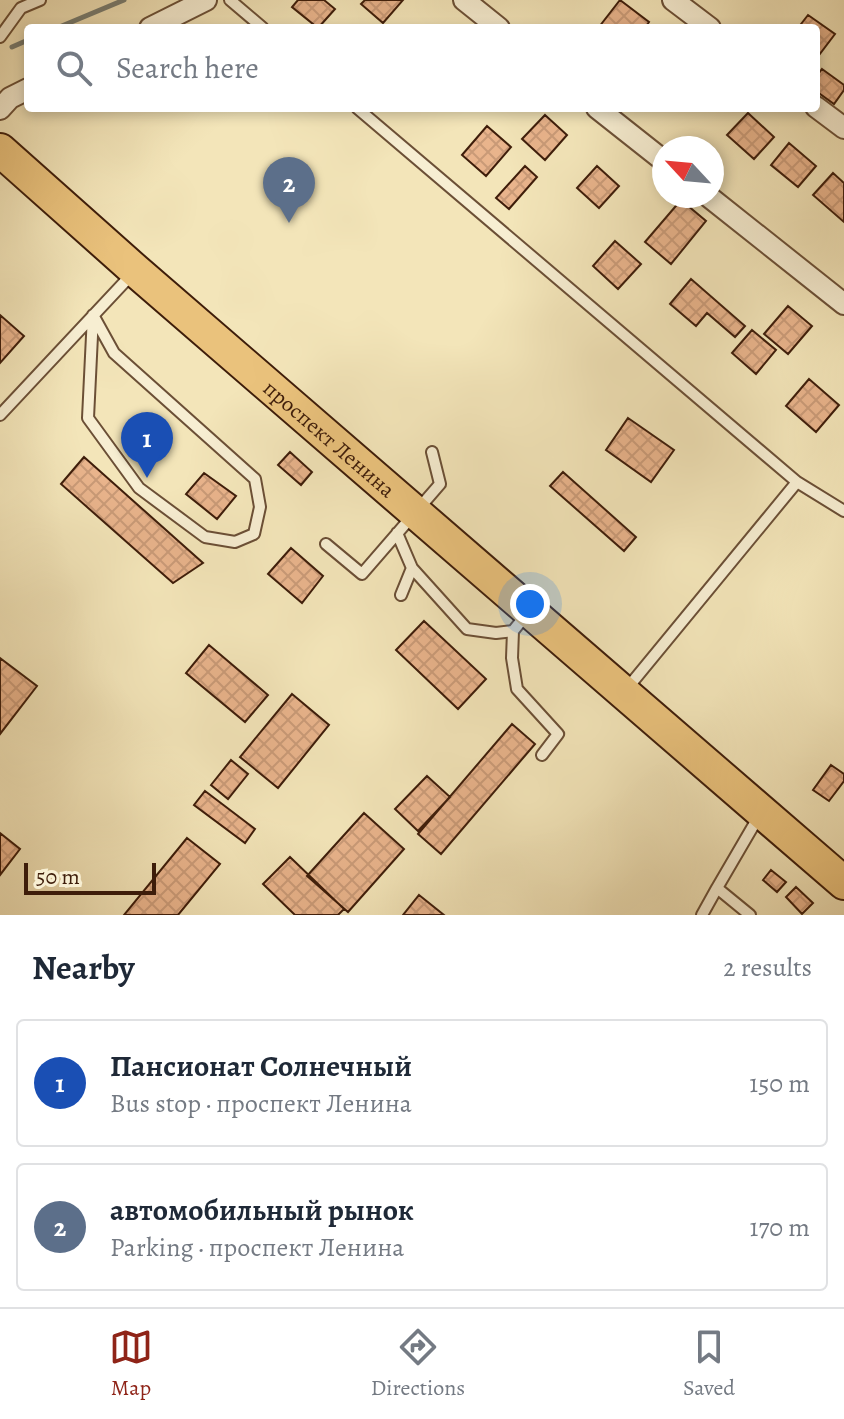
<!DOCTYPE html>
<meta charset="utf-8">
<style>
:root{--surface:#fff;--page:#f6f6f7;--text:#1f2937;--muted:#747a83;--line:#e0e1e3;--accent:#8f2418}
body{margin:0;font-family:Alegreya,serif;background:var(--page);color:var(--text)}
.compass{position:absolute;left:652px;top:136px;width:72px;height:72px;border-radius:50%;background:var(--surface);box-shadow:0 4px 12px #0003;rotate:296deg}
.scale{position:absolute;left:24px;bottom:20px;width:132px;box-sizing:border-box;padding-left:8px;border:4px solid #3e1d0a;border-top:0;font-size:22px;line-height:28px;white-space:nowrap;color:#3e1d0a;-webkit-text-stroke:6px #f7eed2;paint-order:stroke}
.you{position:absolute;left:530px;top:604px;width:28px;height:28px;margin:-20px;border:6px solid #fff;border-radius:50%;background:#1a73e8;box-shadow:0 0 0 12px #1a73e833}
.badge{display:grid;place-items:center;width:52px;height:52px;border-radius:50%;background:var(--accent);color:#fff;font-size:26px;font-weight:700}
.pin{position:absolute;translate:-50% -66px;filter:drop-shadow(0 2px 4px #0008)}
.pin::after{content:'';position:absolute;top:42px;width:28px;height:24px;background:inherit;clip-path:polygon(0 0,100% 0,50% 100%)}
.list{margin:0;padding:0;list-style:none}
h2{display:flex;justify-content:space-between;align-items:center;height:104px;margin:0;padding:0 32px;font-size:34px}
h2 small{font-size:26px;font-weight:400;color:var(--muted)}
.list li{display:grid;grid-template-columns:52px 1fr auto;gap:24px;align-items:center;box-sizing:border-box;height:128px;margin:0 16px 16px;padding:0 16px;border:2px solid var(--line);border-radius:8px}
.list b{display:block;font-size:30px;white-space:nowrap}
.list p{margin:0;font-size:26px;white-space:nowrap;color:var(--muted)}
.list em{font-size:26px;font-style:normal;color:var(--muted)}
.icon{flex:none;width:44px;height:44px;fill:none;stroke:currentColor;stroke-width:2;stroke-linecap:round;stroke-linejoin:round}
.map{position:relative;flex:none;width:844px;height:915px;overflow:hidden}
.search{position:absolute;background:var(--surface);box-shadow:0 4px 12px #0003;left:24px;right:24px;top:24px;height:88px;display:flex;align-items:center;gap:20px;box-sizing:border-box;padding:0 28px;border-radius:8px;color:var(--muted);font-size:30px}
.sheet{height:392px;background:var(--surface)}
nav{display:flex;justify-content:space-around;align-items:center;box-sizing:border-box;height:112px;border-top:2px solid var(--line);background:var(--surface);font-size:22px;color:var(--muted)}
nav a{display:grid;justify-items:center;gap:4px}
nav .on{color:var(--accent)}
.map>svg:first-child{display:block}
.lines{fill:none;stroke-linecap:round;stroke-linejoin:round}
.stream{stroke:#777d72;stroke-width:5}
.building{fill:url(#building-cross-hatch);stroke:#3e1d0a;stroke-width:2}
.lane-casing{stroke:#6b4f36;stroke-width:14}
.street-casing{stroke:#6b4f36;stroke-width:24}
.primary-casing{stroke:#3e1d0a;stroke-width:36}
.lane{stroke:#f7eed2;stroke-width:10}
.street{stroke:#f7eed2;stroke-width:20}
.primary{stroke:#eac27c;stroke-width:32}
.labels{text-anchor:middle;stroke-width:8;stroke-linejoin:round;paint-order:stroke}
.street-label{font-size:22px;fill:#3e1d0a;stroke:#f7eed2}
</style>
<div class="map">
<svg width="844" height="915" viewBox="0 0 844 915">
<defs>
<pattern id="building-cross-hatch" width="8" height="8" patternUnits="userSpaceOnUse" patternTransform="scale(2)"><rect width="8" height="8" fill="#e9b48c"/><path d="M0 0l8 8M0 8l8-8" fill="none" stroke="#c99a77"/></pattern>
</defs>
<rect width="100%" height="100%" fill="#f3e5b9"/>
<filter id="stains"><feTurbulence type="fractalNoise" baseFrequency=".0025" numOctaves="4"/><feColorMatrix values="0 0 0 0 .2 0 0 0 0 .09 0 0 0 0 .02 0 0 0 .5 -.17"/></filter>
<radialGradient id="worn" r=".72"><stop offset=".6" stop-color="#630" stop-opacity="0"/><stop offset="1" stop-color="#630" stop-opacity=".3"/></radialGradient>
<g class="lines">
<path class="stream" d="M57 28 124 0
M12 47 28 40"/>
</g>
<path class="building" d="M298 0H324L335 9 318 28 292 7Z
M365 0H403L383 23 361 4Z
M620 0 649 22 645 28 599 27Z
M808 15 835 34 816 59V28H798Z
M822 69 844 85V90L834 104 816 91V77Z
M748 113 774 137 754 159 727 135Z
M545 115 567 135 545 160 522 139Z
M487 126 511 147 486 176 462 155Z
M789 143 816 166 798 187 771 165Z
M525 166 537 177 509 209 496 198Z
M597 166 619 186 599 208 577 188Z
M833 173 844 183V222L813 195Z
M681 200 706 221 671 264 645 242Z
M615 241 641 264 618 289 593 266Z
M691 279 745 326 735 337 707 313 696 326 670 304Z
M788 306 812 326 788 354 764 334Z
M0 315 24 336 0 363Z
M752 330 776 350 756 374 732 353Z
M809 379 839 405 816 432 786 406Z
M628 418 674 450 651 482 606 450Z
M290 452 312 472 301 485 278 465Z
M84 457 203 563 173 583 61 484Z
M563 472 636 537 624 551 550 486Z
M204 473 236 496 217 519 186 494Z
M291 548 323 576 302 603 268 574Z
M424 621 486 679 458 709 396 650Z
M209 645 268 695 245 722 186 673Z
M0 658 37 686 0 734Z
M292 694 329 725 278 788 240 757Z
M512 724 535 744 441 854 418 834Z
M231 760 248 774 228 799 211 785Z
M831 765 844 774V781L829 801 813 790Z
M427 776 450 797 418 831 395 809Z
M205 791 255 829 245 843 194 805Z
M364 813 404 849 348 912 307 876Z
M0 833 20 849 0 875Z
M187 838 220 864 178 915H124Z
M290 857 344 909 338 915H295L263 884Z
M771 870 786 882 777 892 763 880Z
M796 887 813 903 802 914 786 897Z
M419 895 444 915H403Z"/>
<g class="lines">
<g class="lane-casing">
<path id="lane" d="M230 0 263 28
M0 37 21 8 40 0
M357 108 797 482 844 511
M93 315 114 353 255 479 260 507 254 534 235 542 205 537 139 488 88 418Z
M0 415 133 273
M397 533 412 568 467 629 496 633 513 631 526 615
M326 544 362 574 440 484 432 452
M401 595 412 568
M513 631 512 658 517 689 558 734 542 755
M625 691 797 482
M702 915 717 888
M750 915 717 888 759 816"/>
</g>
<g class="street-casing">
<path id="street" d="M464 0 499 28
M673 0 710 28
M150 28 206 0
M816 107 844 128
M597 108 664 161
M0 109 10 98 28 89
M708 196 844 304"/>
</g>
<g class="primary-casing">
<g id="primary">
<path id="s1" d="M0 150 136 271 844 883"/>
</g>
</g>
<use href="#lane" class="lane"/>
<use href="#street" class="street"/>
<use href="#primary" class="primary"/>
</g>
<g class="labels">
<g class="street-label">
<text dy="8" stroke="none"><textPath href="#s1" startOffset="438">проспект Ленина</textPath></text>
</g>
</g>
<rect width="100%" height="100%" filter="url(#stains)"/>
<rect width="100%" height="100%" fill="url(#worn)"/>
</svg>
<svg class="compass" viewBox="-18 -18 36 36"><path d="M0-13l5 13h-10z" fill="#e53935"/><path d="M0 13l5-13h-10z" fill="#747a83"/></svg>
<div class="scale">50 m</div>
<div class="you"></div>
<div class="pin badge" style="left:147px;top:478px;background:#1a4fb4">1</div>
<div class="pin badge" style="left:289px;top:223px;background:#5c6f8a">2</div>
<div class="search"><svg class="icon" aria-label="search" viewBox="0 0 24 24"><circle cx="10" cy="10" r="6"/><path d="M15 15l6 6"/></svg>Search here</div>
</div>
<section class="sheet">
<h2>Nearby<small>2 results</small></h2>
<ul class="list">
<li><span class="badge" style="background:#1a4fb4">1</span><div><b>Пансионат Солнечный</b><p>Bus stop · проспект Ленина</p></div><em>150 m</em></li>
<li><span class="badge" style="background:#5c6f8a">2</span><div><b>автомобильный рынок</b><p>Parking · проспект Ленина</p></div><em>170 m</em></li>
</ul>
</section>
<nav>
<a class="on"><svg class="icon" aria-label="map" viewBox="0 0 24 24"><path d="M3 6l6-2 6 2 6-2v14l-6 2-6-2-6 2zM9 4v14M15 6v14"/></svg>Map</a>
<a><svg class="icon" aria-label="directions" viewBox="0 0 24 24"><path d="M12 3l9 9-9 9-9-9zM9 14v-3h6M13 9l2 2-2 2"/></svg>Directions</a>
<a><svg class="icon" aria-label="saved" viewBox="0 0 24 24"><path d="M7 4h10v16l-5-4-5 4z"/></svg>Saved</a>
</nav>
